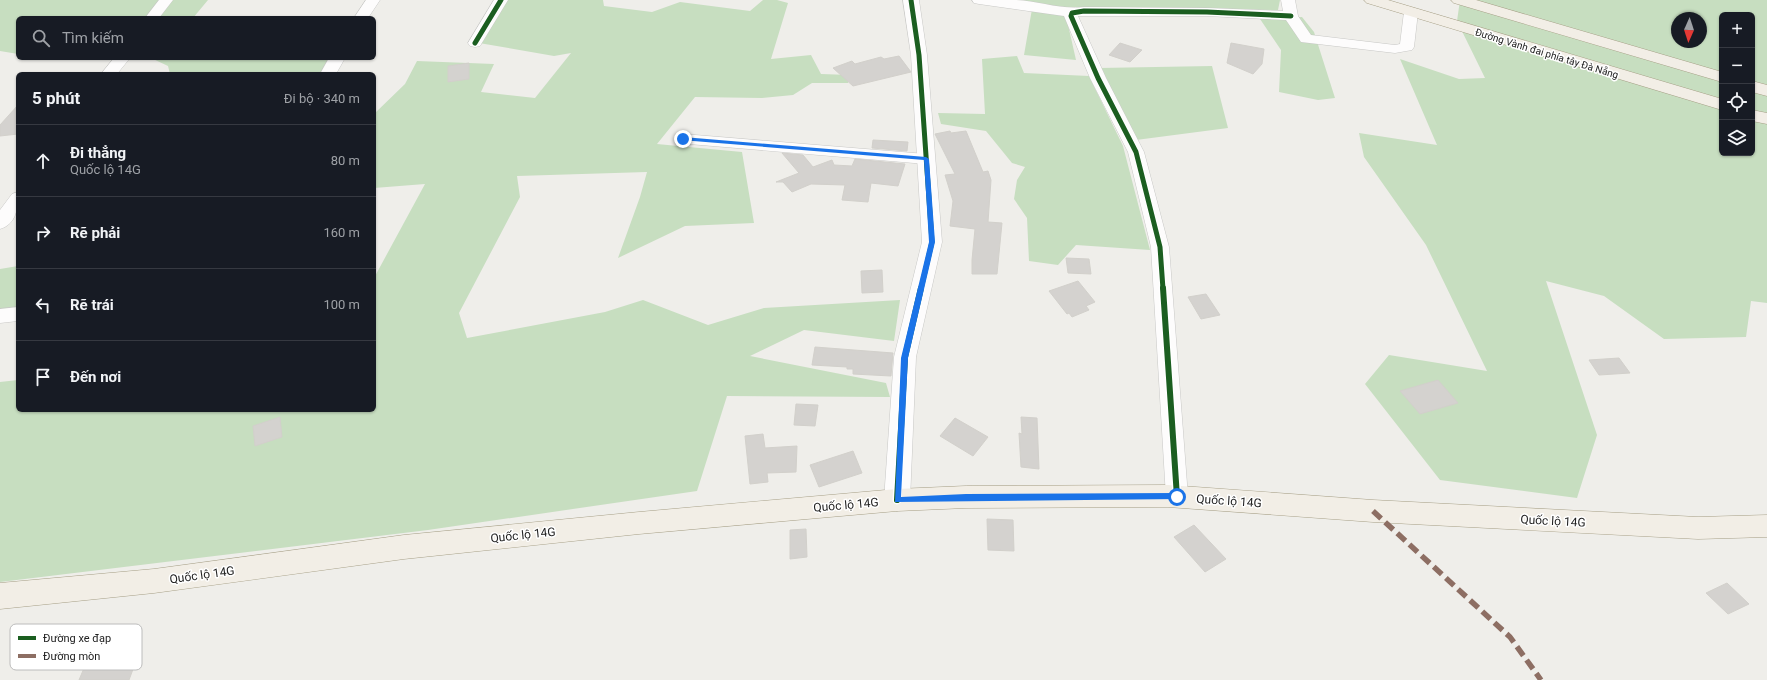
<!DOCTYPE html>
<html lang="vi">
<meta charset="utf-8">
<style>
:root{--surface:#171b24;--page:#20242c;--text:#f1f3f6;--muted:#9ea1a6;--line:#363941}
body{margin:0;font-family:Roboto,sans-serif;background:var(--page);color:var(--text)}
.controls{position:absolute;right:12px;top:12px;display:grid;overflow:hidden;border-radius:6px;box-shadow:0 1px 3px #0004}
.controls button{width:36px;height:36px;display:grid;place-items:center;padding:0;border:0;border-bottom:1px solid var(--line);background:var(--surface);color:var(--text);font:20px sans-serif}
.compass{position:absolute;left:1671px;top:12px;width:36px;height:36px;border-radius:50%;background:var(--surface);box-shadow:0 1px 3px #0004;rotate:183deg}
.stop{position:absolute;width:12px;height:12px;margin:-9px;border:3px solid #1a73e8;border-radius:50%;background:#fff}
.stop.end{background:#1a73e8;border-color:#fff;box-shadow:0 1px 4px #0008}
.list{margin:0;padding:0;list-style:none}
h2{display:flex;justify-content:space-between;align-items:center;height:52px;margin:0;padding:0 16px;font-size:17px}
h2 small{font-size:13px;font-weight:400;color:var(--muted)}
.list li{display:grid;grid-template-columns:26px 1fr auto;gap:12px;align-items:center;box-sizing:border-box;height:72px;padding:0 16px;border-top:1px solid var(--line)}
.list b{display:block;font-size:15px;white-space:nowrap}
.list p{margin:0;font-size:13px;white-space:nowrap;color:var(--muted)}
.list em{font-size:13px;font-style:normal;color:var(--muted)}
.icon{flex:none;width:22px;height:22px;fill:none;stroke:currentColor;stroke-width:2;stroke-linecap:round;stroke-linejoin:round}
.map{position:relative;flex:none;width:1767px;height:680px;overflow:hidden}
.search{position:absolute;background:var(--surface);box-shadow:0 1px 3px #0004;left:16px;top:16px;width:360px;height:44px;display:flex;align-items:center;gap:10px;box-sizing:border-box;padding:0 14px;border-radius:6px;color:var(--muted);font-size:15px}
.panel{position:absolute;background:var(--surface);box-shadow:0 1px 3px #0004;left:16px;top:72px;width:360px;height:340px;border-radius:6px}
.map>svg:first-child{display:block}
.forest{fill:#c7dec0;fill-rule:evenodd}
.building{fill:#d4d2cf;stroke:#d2d0cb}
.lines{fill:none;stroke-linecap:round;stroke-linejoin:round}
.minor-casing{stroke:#c8c8c6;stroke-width:1}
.tertiary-casing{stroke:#c8c8c6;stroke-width:1}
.primary-casing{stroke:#a69f86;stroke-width:1}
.minor{fill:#fdfcfc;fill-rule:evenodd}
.tertiary{fill:#fdfcfc;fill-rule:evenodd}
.primary{fill:#f2eee6;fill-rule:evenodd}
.quiet{stroke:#8d6e63;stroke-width:5.5;stroke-dasharray:11 5.5;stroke-linecap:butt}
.cycleway-far1-casing{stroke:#fff;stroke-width:7}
.cycleway-casing{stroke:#fff;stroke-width:9}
.cycleway-far1{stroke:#1b5e20;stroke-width:5}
.cycleway{stroke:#1b5e20;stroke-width:6}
.route{fill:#1a73e8}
.labels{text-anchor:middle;stroke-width:3;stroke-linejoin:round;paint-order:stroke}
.far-street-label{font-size:10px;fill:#212121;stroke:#fff}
.street-label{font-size:12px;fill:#212121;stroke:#fff}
.key{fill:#fff;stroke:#bcbcbc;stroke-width:1}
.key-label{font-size:11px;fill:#212121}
</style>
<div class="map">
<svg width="1767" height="680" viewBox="0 0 1767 680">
<rect width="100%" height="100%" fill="#efeeea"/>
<path class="forest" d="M0 0H208L193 18H18V54L0 51Z
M499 0H603L604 6 652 12 680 2 750 11 763 0H777L788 3 771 59 811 55 821 74 850 75 848 83H812L793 95 762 98 695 97 657 144 742 152 754 223 685 226 618 258 640 197 647 172 517 176 520 197 459 313 467 338 605 312 643 300 708 325 764 308 900 300 894 341 804 330 750 356 886 383 890 397 727 396 697 491 428 530 0 582V382L18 380V410H374V278L425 184 374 188V114L405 84 417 61 494 64 481 92 535 98 571 53 554 56 479 43Z
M998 0H1280L1278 10 1064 7 1076 60 1024 55 1032 9Z
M1460 0H1767V303L1751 301 1746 337 1664 339 1604 296 1546 281 1597 435 1577 498 1440 480 1365 384 1389 355 1487 371 1426 245 1364 157 1359 133 1437 145 1400 59 1459 79 1485 78 1457 21ZM1722 15H1752V153H1722ZM1677 18H1701V42H1677Z
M1302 17 1314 32 1335 98 1318 100 1279 92 1281 50 1260 19Z
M1017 56 1024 73 1089 76 1123 146 1150 250 1076 245 1058 265 1029 261 1027 218 1014 199 1017 180 1025 167 1012 163 986 131 941 124 938 113 985 114 982 59Z
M151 58H345L332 74H170L168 66Z
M1212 66 1228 128 1136 140 1099 68Z
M18 266V322L0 321V269Z"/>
<path class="building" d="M1120 43 1142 50 1130 62 1109 55Z
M1231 43 1264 49 1262 64 1253 74 1227 63Z
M899 56 911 72 853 86 833 68 852 61 855 64 881 57 884 59Z
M469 63V79L448 82V66Z
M18 105V134L0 136V125Z
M950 131 951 133 966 131 983 172 988 171 991 180 988 222 1002 223 997 274H972V260L975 229 950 226 953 201 945 175 955 174 935 134Z
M873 140 908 142 907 151 872 148Z
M782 153 803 155 813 167 832 160 834 165 852 166 855 159 905 164 898 186 871 183 868 202 842 200 845 185 811 184 792 192 783 182H776L799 173Z
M1066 258 1089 259 1091 274 1068 273Z
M882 270 883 292 862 293 861 271Z
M1078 281 1095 302 1086 306 1089 310 1072 317 1069 313 1067 314 1049 291Z
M1206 294 1220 315 1201 319 1188 297Z
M815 347 893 353 891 376 853 374V369H847V367L812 365Z
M1619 358 1630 373 1599 375 1589 360Z
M1438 380 1458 403 1420 414 1400 391Z
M796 404 818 405 815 426 794 425Z
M280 417 282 437 255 446 253 426Z
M1021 417 1037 418 1039 469 1021 467 1019 433 1022 434Z
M955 418 988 437 973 456 940 436Z
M763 434 765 448 797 446 796 472 767 473 768 482 750 484 745 436Z
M853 451 862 473 819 487 810 465Z
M987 519 1013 520 1014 551 988 550Z
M1194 525 1226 559 1205 572 1174 537Z
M806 529 807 557 790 559V530Z
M1727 583 1749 604 1728 614 1706 593Z
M139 653 129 680H79L87 661Z"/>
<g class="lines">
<g class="minor-casing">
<path id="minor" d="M159 0H173L159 18H145Z
M366 0H380L368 18H354Z
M494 0H508L480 46 475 47 470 46 468 43Z
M972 0C987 0 1001 0 1016 0 1038 1 1062 10 1084 7L1207 8 1283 11 1281 0H1295L1298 16 1311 35 1395 45 1400 44 1404 12 1406 9 1411 8 1416 9 1418 12 1414 47 1412 50 1395 53 1301 42 1286 20 1207 16H1078L1106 78 1144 152 1169 247 1188 497 1185 504 1177 507 1169 504 1166 497 1151 247 1128 152 1090 78 1064 16 979 4 974 3Z
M114 58H130L117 74H101Z
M329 58H345L336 74H320Z
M683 134 926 154 932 155 934 159 932 163 926 164 677 143 675 139 677 135Z
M18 192C18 207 17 224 0 229V210L12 194Z
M18 307V321L0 323V309Z"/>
</g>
<g class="tertiary-casing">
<path id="tertiary" d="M903 0H919L927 55 942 242 916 357 910 500 906 508 897 511 888 508 884 500 894 357 922 242 911 55Z"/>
</g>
<g class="primary-casing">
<path id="primary" d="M1364 0H1388L1722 99V110L1367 3Z
M1451 0H1476L1722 72V82L1454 3Z
M1752 81 1767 85V96L1752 92Z
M1752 110 1767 113V124L1752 121Z
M1168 485 1373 500 1698 517 1767 515V537L1698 539 1373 522 1168 507 966 508 897 511 639 534 404 559 154 593 0 609V583L154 569 404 535 639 512 897 489 966 486Z"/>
</g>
<use href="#minor" class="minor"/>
<use href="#tertiary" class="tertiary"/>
<use href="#primary" class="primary"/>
<path class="quiet" d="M1373 511 1510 637 1541 680"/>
<g class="cycleway-far1-casing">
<path id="cycleway-far1" d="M911 0 919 55 932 242 921 289
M475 43 501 0
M1163 289 1160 247 1136 152 1098 78 1071 16 1072 13 1084 11 1207 12 1291 16"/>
</g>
<g class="cycleway-casing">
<path id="cycleway" d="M1163 288 1177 497
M897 500 905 357 921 288"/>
</g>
<use href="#cycleway-far1" class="cycleway-far1"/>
<use href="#cycleway" class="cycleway"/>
</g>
<path class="route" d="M683 137 926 157 929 159 935 242 908 358 901 497 966 494 1177 493 1179 494V499L895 502 901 358 929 242 924 160 681 140V138Z"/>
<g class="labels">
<g class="far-street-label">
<text transform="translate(1547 53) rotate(17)" y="4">Đường Vành đai phía tây Đà Nẵng</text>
</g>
<g class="street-label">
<text transform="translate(1229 501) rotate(4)" y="4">Quốc lộ 14G</text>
<text transform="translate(846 505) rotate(-5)" y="4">Quốc lộ 14G</text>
<text transform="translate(1553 521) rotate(3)" y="4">Quốc lộ 14G</text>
<text transform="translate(523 535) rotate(-6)" y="4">Quốc lộ 14G</text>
<text transform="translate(202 575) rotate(-8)" y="4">Quốc lộ 14G</text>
</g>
</g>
<rect x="10" y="624" width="132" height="46" rx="6" class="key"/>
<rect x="18" y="636" width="18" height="4" fill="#1b5e20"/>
<rect x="18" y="654" width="18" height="4" fill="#8d6e63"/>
<g class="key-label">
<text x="43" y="642">Đường xe đạp</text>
<text x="43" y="660">Đường mòn</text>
</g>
</svg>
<div class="controls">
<button>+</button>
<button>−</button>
<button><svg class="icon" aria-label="locate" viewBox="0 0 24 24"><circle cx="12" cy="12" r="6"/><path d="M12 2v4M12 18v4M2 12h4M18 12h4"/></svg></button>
<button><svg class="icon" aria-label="layers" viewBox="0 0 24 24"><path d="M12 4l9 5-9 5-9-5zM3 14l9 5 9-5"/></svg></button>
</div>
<svg class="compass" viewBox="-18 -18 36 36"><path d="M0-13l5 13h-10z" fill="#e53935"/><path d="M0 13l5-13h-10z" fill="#9ea1a6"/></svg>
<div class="stop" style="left:1177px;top:497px"></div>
<div class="stop end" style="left:683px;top:139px"></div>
<div class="search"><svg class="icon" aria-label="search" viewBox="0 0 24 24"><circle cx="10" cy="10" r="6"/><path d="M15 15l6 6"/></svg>Tìm kiếm</div>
<section class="panel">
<h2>5 phút<small>Đi bộ · 340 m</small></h2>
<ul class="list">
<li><svg class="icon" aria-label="ahead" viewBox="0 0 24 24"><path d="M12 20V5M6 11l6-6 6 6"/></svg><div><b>Đi thẳng</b><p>Quốc lộ 14G</p></div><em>80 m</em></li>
<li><svg class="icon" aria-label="right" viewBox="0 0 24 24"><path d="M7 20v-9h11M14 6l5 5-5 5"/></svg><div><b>Rẽ phải</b></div><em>160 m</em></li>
<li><svg class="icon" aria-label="left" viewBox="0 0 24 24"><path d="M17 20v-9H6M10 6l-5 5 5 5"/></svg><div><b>Rẽ trái</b></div><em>100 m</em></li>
<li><svg class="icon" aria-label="arrive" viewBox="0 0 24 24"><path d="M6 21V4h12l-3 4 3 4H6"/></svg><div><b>Đến nơi</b></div></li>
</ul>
</section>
</div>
